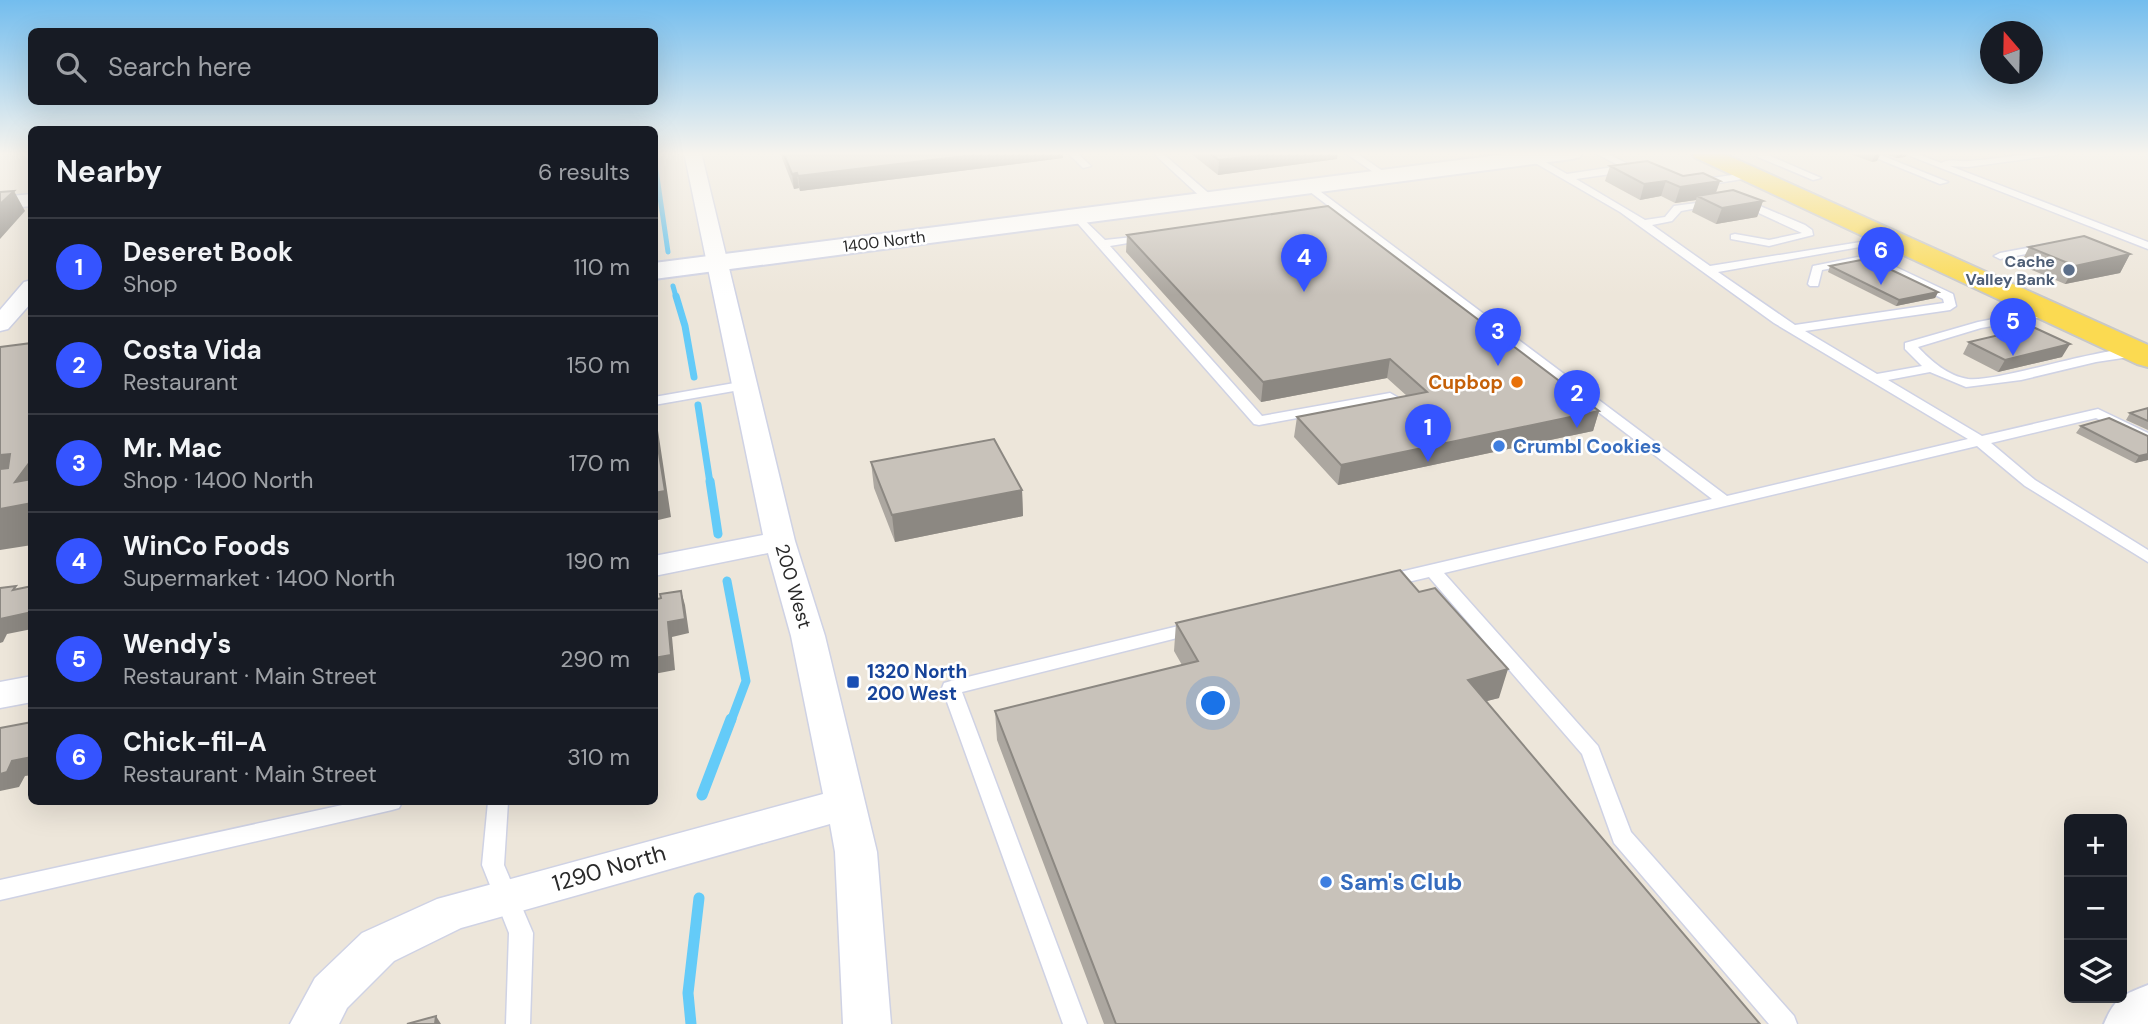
<!DOCTYPE html>
<meta charset="utf-8">
<style>
:root{--surface:#171b24;--page:#242831;--text:#f1f3f6;--muted:#9ea1a6;--line:#363941;--accent:#3554ff}
body{margin:0;font-family:"DM Sans",sans-serif;background:var(--page);color:var(--text)}
.controls{position:absolute;right:21px;bottom:21px;display:grid;overflow:hidden;border-radius:10px;box-shadow:0 7px 28px #0002}
.controls button{width:63px;height:63px;display:grid;place-items:center;padding:0;border:0;border-bottom:2px solid var(--line);background:var(--surface);color:var(--text);font:35px sans-serif}
.compass{position:absolute;left:1980px;top:21px;width:63px;height:63px;border-radius:50%;background:var(--surface);box-shadow:0 7px 28px #0002;rotate:340deg}
.you{position:absolute;left:1214px;top:704px;width:24px;height:24px;margin:-18px;border:5px solid #fff;border-radius:50%;background:#1a73e8;box-shadow:0 0 0 10px #1a73e833}
.badge{display:grid;place-items:center;width:46px;height:46px;border-radius:50%;background:var(--accent);color:#fff;font-size:23px;font-weight:700}
.pin{position:absolute;translate:-50% -58px;filter:drop-shadow(0 2px 4px #0008)}
.pin::after{content:'';position:absolute;top:37px;width:24px;height:21px;background:inherit;clip-path:polygon(0 0,100% 0,50% 100%)}
.list{margin:0;padding:0;list-style:none}
h2{display:flex;justify-content:space-between;align-items:center;height:91px;margin:0;padding:0 28px;font-size:30px}
h2 small{font-size:23px;font-weight:400;color:var(--muted)}
.list li{display:grid;grid-template-columns:46px 1fr auto;gap:21px;align-items:center;box-sizing:border-box;height:98px;padding:0 28px;border-top:2px solid var(--line)}
.list b{display:block;font-size:26px;white-space:nowrap}
.list p{margin:0;font-size:23px;white-space:nowrap;color:var(--muted)}
.list em{font-size:23px;font-style:normal;color:var(--muted)}
.icon{flex:none;width:38px;height:38px;fill:none;stroke:currentColor;stroke-width:2;stroke-linecap:round;stroke-linejoin:round}
.map{position:relative;flex:none;width:2148px;height:1024px;overflow:hidden}
.search{position:absolute;background:var(--surface);box-shadow:0 7px 28px #0002;left:28px;top:28px;width:630px;height:77px;display:flex;align-items:center;gap:18px;box-sizing:border-box;padding:0 24px;border-radius:10px;color:var(--muted);font-size:26px}
.panel{position:absolute;background:var(--surface);box-shadow:0 7px 28px #0002;left:28px;top:126px;width:630px;height:679px;border-radius:10px}
.map>svg:first-child{display:block}
.lines{fill:none;stroke-linecap:round;stroke-linejoin:round}
.stream-far3{stroke:#64cbf8;stroke-width:5}
.stream-far2{stroke:#64cbf8;stroke-width:7}
.stream-far1{stroke:#64cbf8;stroke-width:9}
.stream{stroke:#64cbf8;stroke-width:11}
.lane-casing{stroke:#cfd2e4;stroke-width:3}
.street-casing{stroke:#cfd2e4;stroke-width:3}
.secondary-casing{stroke:#cfd2e4;stroke-width:4}
.primary-casing{stroke:#c8c8c8;stroke-width:4}
.lane{fill:#fff;fill-rule:evenodd}
.street{fill:#fff;fill-rule:evenodd}
.secondary{fill:#fff;fill-rule:evenodd}
.primary{fill:#fbda51;fill-rule:evenodd}
.wall{fill:#aca7a0}
.shaded-wall{fill:#8c8882}
.building{fill:#c8c2ba;stroke:#8c8882;stroke-width:2}
.service-dot{fill:#5c6f8a;stroke:#fff;stroke-width:2.5}
.food-dot{fill:#e8710a;stroke:#fff;stroke-width:2.5}
.shop-dot{fill:#3f7fe0;stroke:#fff;stroke-width:2.5}
.transit-dot{fill:#1a4fb4;stroke:#fff;stroke-width:2.5}
.labels{text-anchor:middle;stroke-width:5;stroke-linejoin:round;paint-order:stroke}
.far-street-label{font-size:16px;fill:#2a2a2a;stroke:#fff}
.far-service-label{font-size:16px;font-weight:bold;fill:#4e5e75;stroke:#fff;text-anchor:end}
.food-label{font-size:19px;font-weight:bold;fill:#c56008;stroke:#fff;text-anchor:end}
.shop-label{font-size:19px;font-weight:bold;fill:#366cbe;stroke:#fff;text-anchor:start}
.street-label{font-size:19px;fill:#2a2a2a;stroke:#fff}
.transit-label{font-size:19px;font-weight:bold;fill:#164399;stroke:#fff;text-anchor:start}
.near-street-label{font-size:23px;fill:#2a2a2a;stroke:#fff}
.near-shop-label{font-size:23px;font-weight:bold;fill:#366cbe;stroke:#fff;text-anchor:start}
</style>
<div class="map">
<svg width="2148" height="1024" viewBox="0 0 2148 1024">
<rect width="100%" height="100%" fill="#ede6da"/>
<g class="lines">
<path class="stream-far3" d="M654 156 668 252
M673 286 676 297"/>
<path class="stream-far2" d="M676 296 685 326 694 377
M698 405 710 483"/>
<path class="stream-far1" d="M710 481 718 534
M727 581 746 681 731 721"/>
<path class="stream" d="M702 795 731 719
M691 1024 688 993 699 898"/>
<g class="lane-casing">
<path id="lane" d="M1067 152H1076L1091 166 1083 168Z
M1152 152H1161L1213 197V201H1205Z
M1344 152H1355L1390 176 1382 178Z
M1593 152H1604L1636 168 1631 171 1576 179 1645 220 1665 217 1674 206 1719 200V204L1681 211 1672 221 1652 225 1710 266 1892 237 1893 239 1888 242 1718 272 1795 325 1944 303 1943 299 1880 267 1858 263 1822 270 1818 286H1810L1808 284 1813 266 1858 257 1883 261 1953 294 1956 306 1950 310 1805 331 1877 374 1922 366 1905 349V343L1978 322 2049 308 2053 309V315L1981 328 1918 347C1931 361 1948 376 1968 379 2001 383 2126 338 2142 352L2136 356 2096 362 2021 380 1966 387 1930 372 1888 380 1982 436 2098 409 2148 433V443L2096 418 1991 443 2035 480 2148 550V562L2025 486 1977 446 1444 573 1598 746 1631 832 1794 1016 1797 1024H1769L1614 843 1582 754 1429 577 1387 587 1379 581 1387 575 1712 499 1305 188 1304 186 1309 183 1727 496 1968 439 1774 323 1620 212 1525 157 1533 155 1567 174 1620 166Z
M1757 152H1772L1768 155 1821 178 1813 180 1758 157Z
M1861 152H1873L1948 182 1940 184Z
M1900 152H1912L1941 163C1950 158 1959 162 1969 161 2000 159 2029 152 2060 152L2056 155 1968 167 1950 166 2148 242V249Z
M1752 172 1755 173V177L1699 186 1694 183 1699 180Z
M1741 198 1805 225 1812 230 1813 235 1769 246 1731 239V235L1735 234 1769 240 1802 233 1737 203 1736 201Z
M1077 213 1105 240 1152 235V239L1110 246 1262 416 1390 393 1397 397 1390 401 1259 425 1254 424 1073 218V214Z
M2048 244 2052 245V249L2000 259 1994 256 2000 253Z
M746 381 753 385 751 388 654 405V397Z
M1195 622 1201 624 1204 628 1201 632 962 692 1087 1024H1063L942 688 944 683 951 681Z
M356 802H402L399 808 392 810 0 900V880Z
M488 802H508L504 865 533 933 530 1024H506L509 933 482 865Z"/>
</g>
<g class="street-casing">
<path id="street" d="M684 152H701L795 541 825 636 877 852 891 1024H843L835 852 830 824 461 928 394 961 347 1008 339 1024H290L315 978 362 933 437 899 823 794 791 636 768 553 654 576V556L763 535Z
M32 194V206L0 209V197Z
M32 280V302L8 329 0 331V310L24 282Z
M32 676V702L0 708V682Z"/>
</g>
<g class="secondary-casing">
<path id="secondary" d="M1522 152H1583L1580 157 1572 159 654 279V263Z
M2148 985V1024H2104C2115 998 2122 995 2148 985Z"/>
</g>
<g class="primary-casing">
<path id="primary" d="M1691 152H1720L2148 345V367L2137 364 1694 157Z"/>
</g>
<use href="#lane" class="lane"/>
<use href="#street" class="street"/>
<use href="#secondary" class="secondary"/>
<use href="#primary" class="primary"/>
</g>
<path class="wall" d="M781 152H1063V158L800 191 799 188 794 189 782 158Z
M1189 152H1338L1337 159 1218 175Z
M1845 152H1899L1898 153 1899 152H1908L1905 157 1896 158 1881 152 1877 161 1872 162Z
M1610 166 1720 181 1716 193 1763 201 1757 217 1716 224 1692 212 1696 200 1675 203 1661 196 1640 200 1605 181Z
M1127 235 1599 411 1593 431 1338 485 1294 437 1297 417 1407 396 1387 378 1261 402 1126 252Z
M2029 247 2130 254 2120 273 2065 284 2020 265Z
M1830 266 1938 292 1935 298 1896 306 1828 272Z
M1969 342 2062 357 1998 372 1963 354Z
M2148 408V430L2126 420 2130 413Z
M2081 426 2148 460 2135 463 2076 433Z
M871 462 1022 490 1023 516 895 542 874 488Z
M1176 623 1499 698 1486 701 1760 1024H1104L997 740 995 711 1182 665 1174 651Z"/>
<path class="shaded-wall" d="M998 152H1063V158L800 191 798 176Z
M1284 152H1338L1337 159 1218 175 1219 160Z
M1876 152H1881L1877 161 1872 162Z
M1899 152H1908L1905 157 1896 158Z
M1926 152H1940L1925 154Z
M797 173 799 188 794 189 792 174Z
M1666 181 1661 196 1640 200 1644 184Z
M1720 181 1714 197 1697 196 1696 200 1675 203 1680 187Z
M14 191 25 211 0 239V204Z
M1763 201 1757 217 1716 224 1722 208Z
M2130 254 2120 273 2065 284 2075 266Z
M1938 292 1935 298 1896 306 1899 300Z
M2070 344 2062 357 1998 372 2005 360Z
M1390 359 1387 378 1261 402 1263 382Z
M1599 411 1593 431 1338 485 1341 465Z
M654 412 657 424 671 517 654 521Z
M10 454 32 459V545L0 550V455Z
M2148 454V460L2135 463 2139 456Z
M1022 490 1023 516 895 542 892 515Z
M681 591 685 605 689 633 672 637 675 670 654 674V658Z
M32 612V629L7 634 3 642 0 643V619Z
M1508 669 1499 698 1460 708 1468 680Z
M32 757V775L25 776 19 787 0 791V774L12 761Z
M436 1016 441 1024H435Z"/>
<path class="building" d="M783 152H998L798 176 797 173 792 174Z
M1208 152H1284L1219 160Z
M1647 161 1683 176 1703 173 1720 181 1680 187 1666 181 1644 184 1610 166Z
M1733 190 1763 201 1722 208 1697 196Z
M14 191 0 204V192Z
M1328 206 1599 411 1341 465 1297 417 1427 392 1390 359 1263 382 1127 235Z
M2084 236 2130 254 2075 266 2029 247Z
M1861 260 1877 263 1938 292 1899 300 1830 266Z
M2033 327 2070 344 2005 360 1969 342Z
M32 343V459L15 482 32 479V503L0 509V469L8 468 10 454 0 455V347Z
M2148 408V421L2130 413Z
M2109 418 2148 436V454L2139 456 2081 426Z
M654 422 665 491 654 493Z
M994 439 1022 490 892 515 871 462Z
M1400 570 1419 592 1435 588 1508 669 1468 680 1760 1024H1116L995 711 1198 661 1176 623Z
M16 586 13 590 32 586V612L0 619V588Z
M681 591 685 619 668 622 671 655 654 658V600L661 598 660 594Z
M32 722V757L12 761 7 772 0 774V728Z
M436 1016 435 1024H407Z"/>
<linearGradient id="sky" x2="0" y2="1"><stop stop-color="#73bdee"/><stop offset="0.52" stop-color="#f7f4ee"/><stop offset="1" stop-color="#f7f4ee" stop-opacity="0"/></linearGradient>
<rect width="2148" height="295" fill="url(#sky)"/>
<circle class="service-dot" cx="2069" cy="270" r="7"/>
<circle class="food-dot" cx="1517" cy="382" r="7"/>
<g class="shop-dot">
<circle cx="1499" cy="446" r="7"/>
<circle cx="1326" cy="882" r="7"/>
</g>
<rect class="transit-dot" x="846" y="675" width="14" height="14" rx="3.5"/>
<g class="labels">
<g class="far-street-label">
<text transform="translate(884 241) rotate(-7)" y="6">1400 North</text>
</g>
<g class="far-service-label">
<text x="2055" y="267">Cache<tspan x="2055" dy="18">Valley Bank</tspan></text>
</g>
<g class="food-label">
<text x="1503" y="389">Cupbop</text>
</g>
<g class="shop-label">
<text x="1513" y="453">Crumbl Cookies</text>
</g>
<g class="street-label">
<text transform="translate(794 586) rotate(74)" y="7">200 West</text>
</g>
<g class="transit-label">
<text x="867" y="678">1320 North<tspan x="867" dy="22">200 West</tspan></text>
</g>
<g class="near-street-label">
<text transform="translate(609 868) rotate(-16)" y="8">1290 North</text>
</g>
<g class="near-shop-label">
<text x="1340" y="890">Sam's Club</text>
</g>
</g>
</svg>
<div class="controls">
<button>+</button>
<button>−</button>
<button><svg class="icon" aria-label="layers" viewBox="0 0 24 24"><path d="M12 4l9 5-9 5-9-5zM3 14l9 5 9-5"/></svg></button>
</div>
<svg class="compass" viewBox="-18 -18 36 36"><path d="M0-13l5 13h-10z" fill="#e53935"/><path d="M0 13l5-13h-10z" fill="#9ea1a6"/></svg>
<div class="you"></div>
<div class="pin badge" style="left:1428px;top:462px">1</div>
<div class="pin badge" style="left:1577px;top:428px">2</div>
<div class="pin badge" style="left:1498px;top:366px">3</div>
<div class="pin badge" style="left:1304px;top:292px">4</div>
<div class="pin badge" style="left:2013px;top:356px">5</div>
<div class="pin badge" style="left:1881px;top:285px">6</div>
<div class="search"><svg class="icon" aria-label="search" viewBox="0 0 24 24"><circle cx="10" cy="10" r="6"/><path d="M15 15l6 6"/></svg>Search here</div>
<section class="panel">
<h2>Nearby<small>6 results</small></h2>
<ul class="list">
<li><span class="badge">1</span><div><b>Deseret Book</b><p>Shop</p></div><em>110 m</em></li>
<li><span class="badge">2</span><div><b>Costa Vida</b><p>Restaurant</p></div><em>150 m</em></li>
<li><span class="badge">3</span><div><b>Mr. Mac</b><p>Shop · 1400 North</p></div><em>170 m</em></li>
<li><span class="badge">4</span><div><b>WinCo Foods</b><p>Supermarket · 1400 North</p></div><em>190 m</em></li>
<li><span class="badge">5</span><div><b>Wendy's</b><p>Restaurant · Main Street</p></div><em>290 m</em></li>
<li><span class="badge">6</span><div><b>Chick-fil-A</b><p>Restaurant · Main Street</p></div><em>310 m</em></li>
</ul>
</section>
</div>
